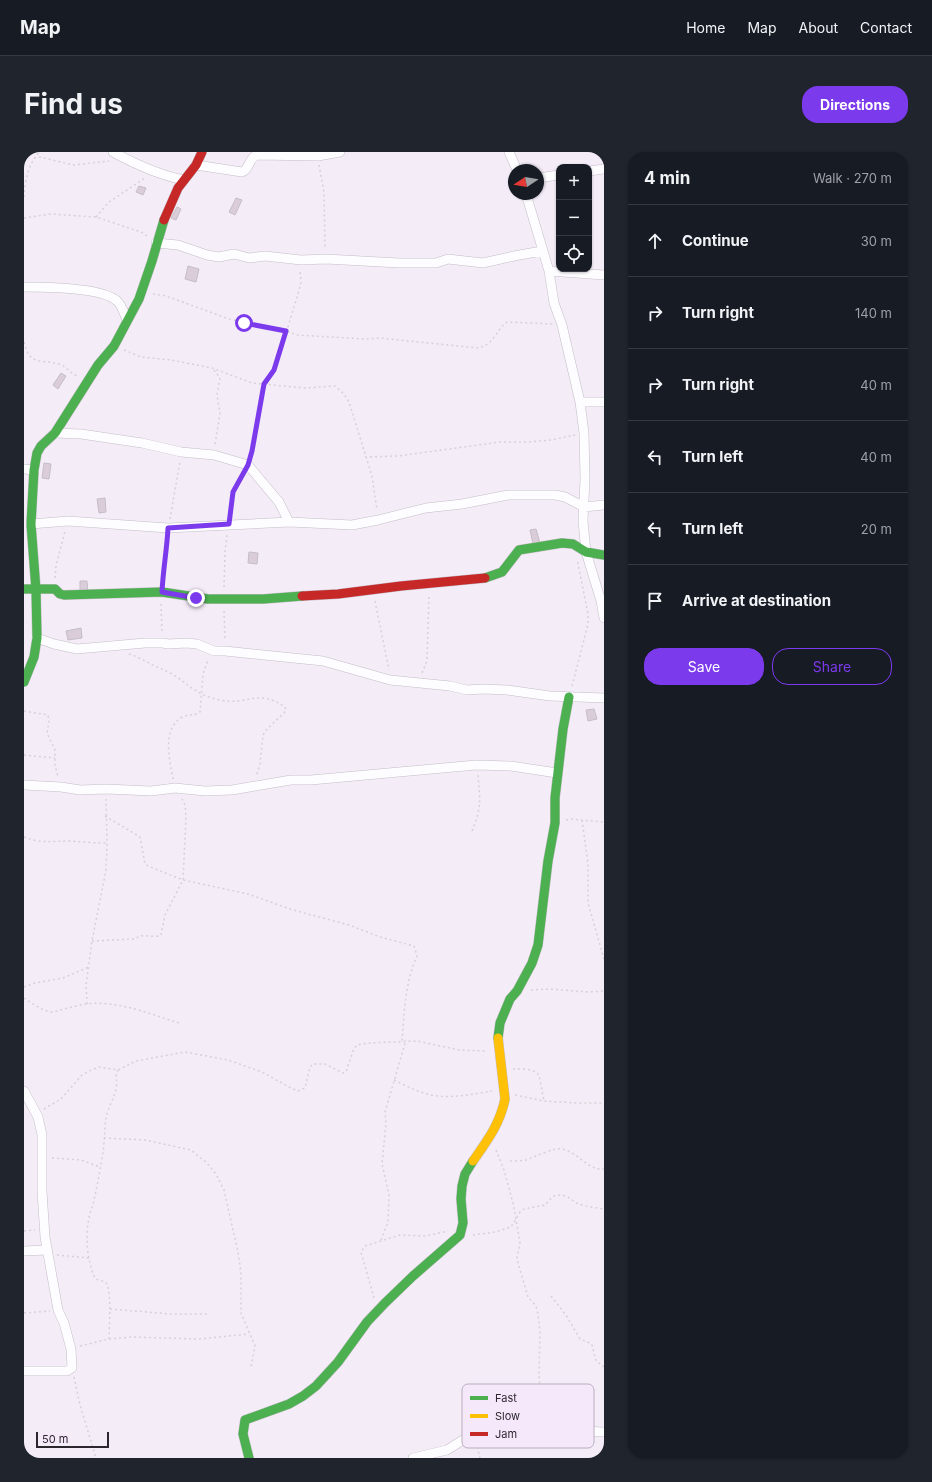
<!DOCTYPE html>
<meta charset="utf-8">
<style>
:root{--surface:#171b24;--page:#20242c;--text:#f1f3f6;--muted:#9ea1a6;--line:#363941;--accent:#7c3aed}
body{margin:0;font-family:Inter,sans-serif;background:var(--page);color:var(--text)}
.controls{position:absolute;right:12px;top:12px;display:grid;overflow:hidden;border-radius:8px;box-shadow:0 1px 3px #0004}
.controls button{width:36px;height:36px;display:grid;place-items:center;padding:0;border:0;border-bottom:1px solid var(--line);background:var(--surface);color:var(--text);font:20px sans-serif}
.compass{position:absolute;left:484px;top:12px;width:36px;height:36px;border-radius:50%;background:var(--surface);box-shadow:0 1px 3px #0004;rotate:258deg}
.scale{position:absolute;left:12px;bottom:10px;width:73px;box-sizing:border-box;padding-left:4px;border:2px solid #2c272e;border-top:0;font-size:11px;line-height:14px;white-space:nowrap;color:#2c272e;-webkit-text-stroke:3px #f6e8fb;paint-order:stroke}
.stop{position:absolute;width:12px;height:12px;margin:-9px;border:3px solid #7c3aed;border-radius:50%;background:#fff}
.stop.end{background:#7c3aed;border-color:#fff;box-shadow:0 1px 4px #0008}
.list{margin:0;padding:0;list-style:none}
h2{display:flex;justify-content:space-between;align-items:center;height:52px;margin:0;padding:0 16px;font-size:17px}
h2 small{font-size:13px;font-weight:400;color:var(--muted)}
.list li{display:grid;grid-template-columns:26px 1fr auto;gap:12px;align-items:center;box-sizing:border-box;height:72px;padding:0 16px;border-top:1px solid var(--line)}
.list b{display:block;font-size:15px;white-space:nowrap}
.list em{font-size:13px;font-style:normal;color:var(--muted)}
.actions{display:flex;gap:8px;padding:12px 16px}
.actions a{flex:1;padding:9px 0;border:1px solid var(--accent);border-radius:16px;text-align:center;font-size:14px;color:var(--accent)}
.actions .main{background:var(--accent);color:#fff}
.icon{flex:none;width:22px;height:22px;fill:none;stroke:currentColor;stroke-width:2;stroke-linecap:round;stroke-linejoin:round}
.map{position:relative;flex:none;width:580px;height:1306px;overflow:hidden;border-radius:16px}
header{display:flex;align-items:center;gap:24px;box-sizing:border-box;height:56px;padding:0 20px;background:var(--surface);border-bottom:1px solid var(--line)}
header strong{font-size:19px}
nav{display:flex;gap:22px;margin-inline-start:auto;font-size:14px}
.intro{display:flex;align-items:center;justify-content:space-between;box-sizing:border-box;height:96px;padding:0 24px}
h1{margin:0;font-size:28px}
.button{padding:10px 18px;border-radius:16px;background:var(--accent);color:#fff;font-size:14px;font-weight:700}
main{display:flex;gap:24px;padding:0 24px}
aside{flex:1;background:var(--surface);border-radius:16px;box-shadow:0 1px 3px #0004}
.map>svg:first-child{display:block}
.building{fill:#dacdd9;stroke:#c5bec6}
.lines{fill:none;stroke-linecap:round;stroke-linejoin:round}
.street-casing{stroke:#c4bec7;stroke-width:10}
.fast-casing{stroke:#c4bec7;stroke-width:10}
.slow-casing{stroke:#c4bec7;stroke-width:10}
.jam-casing{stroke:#c4bec7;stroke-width:10}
.path{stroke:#d5d2d5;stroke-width:1.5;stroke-dasharray:2 3;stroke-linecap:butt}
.street{stroke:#fdfcfe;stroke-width:9}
.fast{stroke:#4caf50;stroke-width:9}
.slow{stroke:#ffc107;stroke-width:9}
.jam{stroke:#c62828;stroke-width:9}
.route{stroke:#7c3aed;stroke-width:5}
.key{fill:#f6e8fb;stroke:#b9aebe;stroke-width:1}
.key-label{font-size:11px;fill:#2c272e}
</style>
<header>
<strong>Map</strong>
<nav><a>Home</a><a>Map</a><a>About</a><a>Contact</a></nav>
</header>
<div class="intro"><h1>Find us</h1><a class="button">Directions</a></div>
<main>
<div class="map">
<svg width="580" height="1306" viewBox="0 0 580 1306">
<rect width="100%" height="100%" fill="#f4ecf7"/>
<path class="building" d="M115 34 122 36 119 43 112 40Z
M212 46 218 48 211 63 205 60Z
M153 55 157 57 152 68 147 66Z
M164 114 175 117 172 130 161 127Z
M37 221 42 224 34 237 29 233Z
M20 311 27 312 25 327 18 326Z
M81 346 82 360 75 361 73 347Z
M512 377 516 391 509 392 506 378Z
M225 400 234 401 233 412 224 411Z
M56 429H63L64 442H56Z
M57 476 58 486 44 488 42 479Z
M570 557 573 567 564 569 562 558Z"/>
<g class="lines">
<g class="street-casing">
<path id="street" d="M89 0C111 12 135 23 160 28
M485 0 493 18
M172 13 218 20C225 18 225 7 232 3L294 4 316 0
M565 19 580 17
M514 26 535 23
M502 42 525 119 530 151 538 173 556 250 560 281 561 327 559 369 562 400 577 449 580 466
M132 91 154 93 183 103 195 105 210 102 225 106 241 104 277 108 302 107 375 111H412L424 107 459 111 490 104 518 99
M525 119 580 123
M0 135C20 135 78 135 93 149 98 153 100 161 103 168
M556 250H580
M31 281 57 282 118 291 157 300 190 303 224 313 255 350 265 370
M0 317 10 318
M7 372 44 369 144 376 265 370 328 373 354 368 402 356 438 352 484 343H531L541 345 560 355 580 353
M13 486 30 492 53 497 121 491H139L144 492 163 491 173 492 190 499H201L299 509 366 528 426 534 443 538 459 537 483 538 526 544 580 546
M0 633 37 635 56 638 82 637 127 639 151 636 181 639 208 638 267 628H287L452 613 487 614 533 621
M0 939 14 965 18 983V1039L21 1085 34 1158 40 1171 47 1197 48 1216 43 1219H0
M0 1099 23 1098
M389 1306 423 1298 450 1281 477 1273 517 1275 535 1280 546 1281 558 1279 580 1280"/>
</g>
<g class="fast-casing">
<path id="fast" d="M461 426 478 420 495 398 538 391 549 392 562 400 580 403
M0 437H31L36 442 40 443 138 440 184 447H239L278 444
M0 530 10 505 13 486 12 438 7 372 10 318 13 301 17 294 31 281 74 213 90 194 115 147 128 109 140 68
M474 886 476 871 486 847 493 839 508 811 514 793 524 709 531 671V646L539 577 545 545
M225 1306 219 1282 221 1268 265 1252 279 1244 292 1234 314 1210 343 1170 361 1151 389 1124 436 1083 439 1071 437 1047 438 1034 441 1022 449 1009"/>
</g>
<g class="slow-casing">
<path id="slow" d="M449 1009C463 989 476 972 481 947L474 886"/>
</g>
<g class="jam-casing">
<path id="jam" d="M140 68 154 36 172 13 178 0
M278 444 314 442 377 434 461 426"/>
</g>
<path class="path" d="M10 6 16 5 49 13 85 9
M295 13 300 40 301 97
M0 45C1 29 4 11 16 0
M72 65 85 50 121 26
M0 66 26 62 72 65 117 80 123 84
M129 142 142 144 205 167 262 179 273 183 341 187 356 186 454 196C471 192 471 179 483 170L529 172
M0 190C6 214 15 207 35 212 42 214 46 221 53 224
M100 198 117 205 147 208 188 216 228 231 281 236 311 234 320 242 325 250 348 324 353 358
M190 218 196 226 193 243 196 261 191 293
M227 304 241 232 250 218 255 204 274 142 277 130 276 118
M341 305 374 304 476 290H505L527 288 551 283
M206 364 209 340 219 322
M146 367 156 309
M31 426 32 414 41 379
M139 428 143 384
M200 435 201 400 203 383
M351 449 365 518
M137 452 138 482
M200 459 201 489
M105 502C115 505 124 511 133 515 140 518 147 521 153 525 168 536 176 544 196 548 222 554 234 536 261 555L262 558 260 561 243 577 239 583 236 612 232 625
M398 521 403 509 405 442
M548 534 564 472V462L553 407
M0 559 24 563 25 569 23 581 31 598V613L34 625
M0 603 31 606
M149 627C146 608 137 578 158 565 164 562 171 564 176 560L179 522 184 508
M81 664 116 685 121 712 124 714 159 728 224 742 269 758 325 773 356 785 390 794 393 804C381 830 380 862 378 890
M542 668 546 667 580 670
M558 668 564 712V751L580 807
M448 679C458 655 456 648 454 623
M0 685C18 692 28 689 46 689 58 690 71 691 83 691
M68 789 111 787C119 780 128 787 137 783L141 763 159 728 162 665 161 653 158 647
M0 835 11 831 39 826 65 815
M507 838 525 837 564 840 580 839
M0 846C9 852 18 859 29 860 40 857 51 854 62 852 93 848 126 862 155 871
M63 852 62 833 68 789 82 718 83 691 82 647
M489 917C498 917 509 916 515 923L520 949
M370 928C382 934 394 940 407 943 427 947 449 942 468 939
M491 943 520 949 553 951H580
M20 957 37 947 58 923 65 919 75 915 94 918 112 909 161 900 204 908 238 920 265 935 274 939 281 936 286 915 289 912H301L319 921 322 920 329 899 333 893 344 891 393 889 435 898 463 899
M80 986 121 988 167 998 183 1011 192 1022 200 1038 214 1100 217 1121V1161L231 1194 227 1215
M472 998 480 1018 489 1051 496 1090 493 1106 494 1111 504 1145 512 1154 514 1162 516 1179 515 1220 517 1265
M28 1006 57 1008 76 1015
M486 1009C491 1009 497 1009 502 1008 511 1005 530 995 538 997 554 1000 564 1019 580 1017
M0 1079 11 1078
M449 1083 471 1080 487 1075 496 1060 500 1057 521 1053 529 1044C548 1041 544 1049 558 1053 565 1055 573 1056 580 1057
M357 1088 364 1070 365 1043 358 1012 362 971 361 960 382 888
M33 1103 65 1106
M527 1144 542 1163 556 1187 566 1191 568 1193 572 1209 580 1215
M350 1146 337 1100 341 1094 376 1083 401 1084 424 1079
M86 1157 147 1162H185
M0 1161 26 1159
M85 1187C85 1177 88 1137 82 1131 79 1128 74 1129 71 1126 63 1109 61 1084 65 1066 66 1059 69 1054 70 1048 73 1034 76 1020 78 1006 81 992 80 979 82 966 86 948 95 942 92 922L94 918
M56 1194 85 1187 108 1185 174 1187 225 1182
M50 1225 56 1253 72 1306
M452 1290 456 1306"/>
<use href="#street" class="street"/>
<use href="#fast" class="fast"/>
<use href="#slow" class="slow"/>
<use href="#jam" class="jam"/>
</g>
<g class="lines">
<path class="route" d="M172 446 138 440C139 418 143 397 144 376L205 372 209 340 224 313 228 299 240 232 250 218 262 179 220 171"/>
</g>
<rect x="438" y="1232" width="132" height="64" rx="6" class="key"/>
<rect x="446" y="1244" width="18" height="4" fill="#4caf50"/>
<rect x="446" y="1262" width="18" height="4" fill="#ffc107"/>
<rect x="446" y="1280" width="18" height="4" fill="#c62828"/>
<g class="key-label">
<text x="471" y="1250">Fast</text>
<text x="471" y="1268">Slow</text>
<text x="471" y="1286">Jam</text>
</g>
</svg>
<div class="controls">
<button>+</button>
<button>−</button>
<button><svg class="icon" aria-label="locate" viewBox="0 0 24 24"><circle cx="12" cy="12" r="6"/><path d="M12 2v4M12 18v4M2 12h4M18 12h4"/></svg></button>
</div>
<svg class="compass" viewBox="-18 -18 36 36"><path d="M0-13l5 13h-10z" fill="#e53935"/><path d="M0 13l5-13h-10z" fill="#9ea1a6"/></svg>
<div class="scale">50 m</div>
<div class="stop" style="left:220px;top:171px"></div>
<div class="stop end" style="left:172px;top:446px"></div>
</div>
<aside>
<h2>4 min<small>Walk · 270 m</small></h2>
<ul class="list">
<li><svg class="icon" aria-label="ahead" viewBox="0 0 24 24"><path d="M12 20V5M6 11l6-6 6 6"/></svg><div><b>Continue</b></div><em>30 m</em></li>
<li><svg class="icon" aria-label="right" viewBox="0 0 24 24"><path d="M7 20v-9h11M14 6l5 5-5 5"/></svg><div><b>Turn right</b></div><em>140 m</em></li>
<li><svg class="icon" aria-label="right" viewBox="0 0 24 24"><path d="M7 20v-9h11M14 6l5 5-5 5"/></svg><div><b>Turn right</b></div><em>40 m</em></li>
<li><svg class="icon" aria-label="left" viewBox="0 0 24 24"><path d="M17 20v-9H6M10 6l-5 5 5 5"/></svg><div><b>Turn left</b></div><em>40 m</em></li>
<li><svg class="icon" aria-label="left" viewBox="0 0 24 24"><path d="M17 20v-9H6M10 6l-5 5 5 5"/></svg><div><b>Turn left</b></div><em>20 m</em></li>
<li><svg class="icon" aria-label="arrive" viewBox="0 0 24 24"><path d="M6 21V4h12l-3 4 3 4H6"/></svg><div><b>Arrive at destination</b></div></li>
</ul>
<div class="actions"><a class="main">Save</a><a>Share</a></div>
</aside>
</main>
